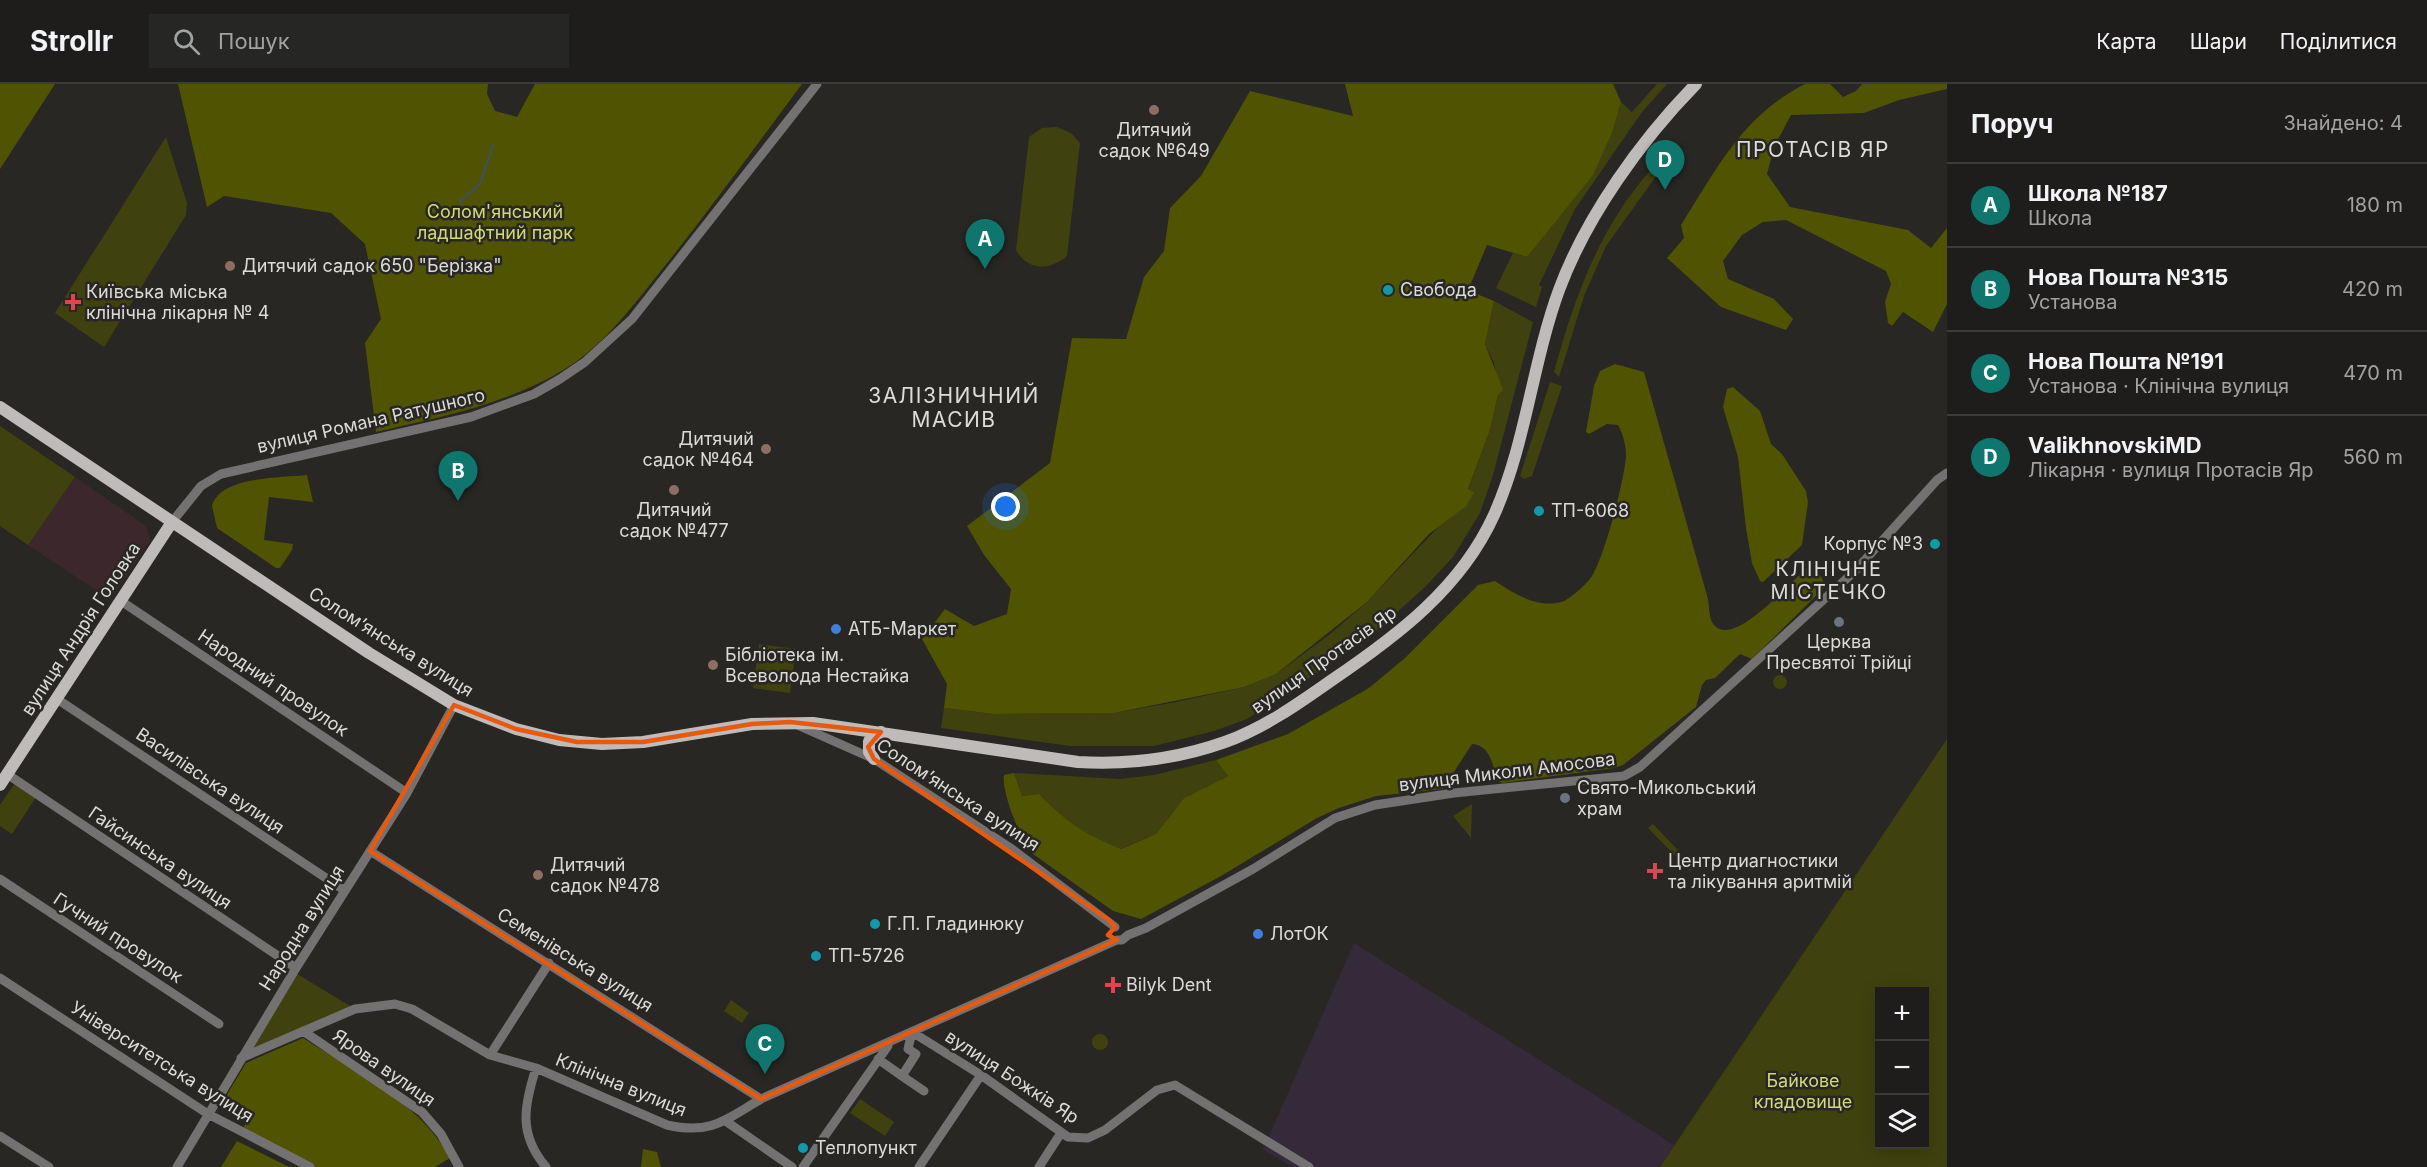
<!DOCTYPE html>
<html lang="uk">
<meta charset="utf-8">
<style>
:root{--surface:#1e1d1b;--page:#262624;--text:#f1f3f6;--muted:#a1a2a3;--line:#3c3b3a;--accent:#0f766e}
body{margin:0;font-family:Inter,sans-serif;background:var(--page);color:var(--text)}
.controls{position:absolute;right:18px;bottom:18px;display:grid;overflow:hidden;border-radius:0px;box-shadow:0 3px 15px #0003}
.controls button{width:54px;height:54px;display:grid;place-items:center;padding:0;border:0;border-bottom:2px solid var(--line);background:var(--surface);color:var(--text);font:30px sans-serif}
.you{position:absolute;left:1006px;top:423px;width:21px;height:21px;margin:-15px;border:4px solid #fff;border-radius:50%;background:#1a73e8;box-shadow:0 0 0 9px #1a73e833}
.badge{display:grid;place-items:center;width:39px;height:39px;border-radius:50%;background:var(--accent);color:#fff;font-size:20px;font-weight:700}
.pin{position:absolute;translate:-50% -50px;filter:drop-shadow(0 2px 3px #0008)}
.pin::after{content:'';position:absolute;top:32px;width:21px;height:18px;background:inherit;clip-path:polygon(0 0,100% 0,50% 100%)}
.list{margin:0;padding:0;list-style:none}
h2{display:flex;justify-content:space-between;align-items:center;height:78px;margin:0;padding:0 24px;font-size:26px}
h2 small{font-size:20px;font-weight:400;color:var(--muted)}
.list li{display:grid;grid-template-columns:39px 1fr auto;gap:18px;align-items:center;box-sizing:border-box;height:84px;padding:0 24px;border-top:2px solid var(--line)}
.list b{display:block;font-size:22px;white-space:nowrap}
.list p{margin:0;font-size:20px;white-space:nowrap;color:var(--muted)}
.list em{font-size:20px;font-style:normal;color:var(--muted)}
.icon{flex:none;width:33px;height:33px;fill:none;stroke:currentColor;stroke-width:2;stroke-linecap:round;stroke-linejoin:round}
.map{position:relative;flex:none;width:1947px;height:1083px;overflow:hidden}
header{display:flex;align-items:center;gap:36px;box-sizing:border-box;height:84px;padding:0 30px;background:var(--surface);border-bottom:2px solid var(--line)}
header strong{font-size:28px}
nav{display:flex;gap:33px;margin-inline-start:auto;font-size:21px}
.search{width:420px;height:54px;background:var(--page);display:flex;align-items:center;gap:15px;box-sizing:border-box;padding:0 21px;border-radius:0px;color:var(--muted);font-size:22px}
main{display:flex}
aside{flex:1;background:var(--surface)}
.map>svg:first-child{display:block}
.commercial{fill:#3c282c}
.industrial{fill:#352a39}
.green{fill:#3f420f;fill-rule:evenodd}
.forest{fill:#505400}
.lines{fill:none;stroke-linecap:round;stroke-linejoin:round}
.stream{stroke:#424c6d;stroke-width:2}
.minor{stroke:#737171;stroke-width:9}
.major{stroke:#bfbbbb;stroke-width:12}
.marked{fill:none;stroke:#e8590c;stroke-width:4.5;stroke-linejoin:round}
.education-dot{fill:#8d6e63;stroke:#282724;stroke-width:2}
.culture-dot{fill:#0f9aa8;stroke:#282724;stroke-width:2}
.health-dot{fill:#e0444e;stroke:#282724;stroke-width:2}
.worship-dot{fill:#6b7280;stroke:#282724;stroke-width:2}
.shop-dot{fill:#3f7fe0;stroke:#282724;stroke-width:2}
.labels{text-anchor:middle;stroke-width:5;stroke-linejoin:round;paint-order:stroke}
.poi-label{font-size:18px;fill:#dcdbd9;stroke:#282724;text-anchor:start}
.park-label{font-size:18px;fill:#d2da74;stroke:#282724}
.street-label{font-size:18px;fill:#dcdbd9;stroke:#282724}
.neighbourhood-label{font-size:20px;letter-spacing:1.5px;fill:#dedcd8;stroke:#282724}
.quarter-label{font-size:21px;letter-spacing:1.5px;fill:#dedcd8;stroke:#282724}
</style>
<header>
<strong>Strollr</strong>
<div class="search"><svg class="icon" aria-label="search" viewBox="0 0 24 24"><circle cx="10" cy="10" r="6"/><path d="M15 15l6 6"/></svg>Пошук</div>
<nav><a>Карта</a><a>Шари</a><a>Поділитися</a></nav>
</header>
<main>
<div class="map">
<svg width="1947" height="1083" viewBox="0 0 1947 1083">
<rect width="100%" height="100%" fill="#282724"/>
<path class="commercial" d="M75 393 146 442 150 456 111 516 28 461Z"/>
<path class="industrial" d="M1354 859 1674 1061 1660 1083H1293L1263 1066Z"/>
<path class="green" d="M1657 0H1667L1642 28 1575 125 1539 201 1542 203 1536 223 1496 204 1513 169 1527 173 1613 46 1621 18 1632 28Z
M1057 43 1071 49 1080 59 1067 172C1049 187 1028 187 1016 166L1029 53 1042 44Z
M166 53 187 119 186 131 104 263 55 229Z
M1675 66 1606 162 1584 212 1559 293 1554 288C1574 215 1598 147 1648 89 1656 80 1662 69 1675 66Z
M1494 217 1533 238 1493 391 1480 429 1453 473 1425 503 1366 556 1247 635 1214 647 1154 662H1070L941 644 944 624 994 630 1114 629 1176 618 1244 603 1276 590 1329 551 1367 518 1444 437 1468 406 1490 346 1498 311 1494 279 1485 260Z
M1550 298 1562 302 1532 392 1524 395 1520 392Z
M0 342 75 393 28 461 0 442Z
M759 560 796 565 790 609 753 604Z
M1773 598a7 7 0 1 1 14 0a7 7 0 1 1-14 0Z
M1947 655V1083H1660ZM1880 908H1924V1060H1880Z
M1216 676 1228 692 1184 714 1156 750 1120 765C1084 750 1067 738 1039 710L1022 712 1014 689 1120 695 1154 691Z
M15 699 36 713 12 750 0 742V721Z
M1472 720 1471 754 1453 732Z
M1653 740 1694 783 1690 787 1648 744Z
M294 888 355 925 241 974Z
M731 916 749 929 742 939 724 927Z
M1092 958a8 8 0 1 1 16 0a8 8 0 1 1-16 0Z
M860 1015 894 1038 885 1052 850 1029Z"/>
<path class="forest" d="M0 0H55L0 85Z
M178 0H488L487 10 495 27 517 33 535 0H802C755 63 709 127 660 188 632 223 603 262 565 285 508 320 440 333 376 348L365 259 381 235 365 160 331 129 224 112 207 123Z
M1345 0H1613L1621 18 1613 46 1593 91 1527 173 1487 161 1471 199 1479 211 1494 217 1485 260 1503 306 1498 311 1490 346 1468 405 1474 408 1466 422 1429 450 1367 518 1276 590 1244 603 1114 629 994 630 944 624 947 600 922 555 945 525 974 542 1007 530 1011 505 984 471 967 442 1050 379 1072 254 1126 255 1144 193 1164 167 1170 124 1201 92 1250 7 1353 32Z
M1805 0H1830L1843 13 1856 7 1862 0H1947V5L1899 16 1864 29 1791 31 1774 63 1767 90 1790 123 1908 146 1931 164 1947 144V220L1933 248 1903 228 1892 242 1888 239 1885 218 1891 200 1886 187 1786 136 1763 138 1742 151 1723 177 1728 195 1774 215 1793 235 1786 246 1721 223 1667 174 1684 154 1681 141C1717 85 1742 32 1805 0Z
M1615 280 1644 288 1708 515C1709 521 1709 532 1712 538 1731 571 1795 491 1811 481L1815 482 1826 502 1752 575 1740 570 1715 594 1706 596 1702 601 1696 623 1623 681 1614 684 1502 699 1497 696C1493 681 1490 661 1472 660L1443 705 1376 712 1339 724 1317 734 1221 792 1141 835 1113 827 1033 770C1021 758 1001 707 1004 691L1014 689 1022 712 1039 710C1067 738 1084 750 1121 765L1156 750 1184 714 1228 692 1216 676 1288 650 1369 604 1405 574 1478 501 1495 497C1515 510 1539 526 1564 517 1572 513 1587 500 1592 492 1605 470 1624 398 1626 372 1626 361 1623 350 1618 341L1607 340 1589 350 1586 348 1594 302 1600 287Z
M1733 303 1760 327 1771 360 1782 370 1806 407 1808 418 1802 461 1763 498 1760 497 1752 479 1746 444 1738 373 1723 323 1727 305Z
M307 391 313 418 269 413 264 456 293 460 292 466 280 484H276L217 444 212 422C220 392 281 394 307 391Z
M303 954C355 988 419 1017 450 1074L435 1083H310L242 1048 246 1038 220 1022 246 979Z
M237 1057 289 1083H221Z
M643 1065 657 1068 661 1083H641Z"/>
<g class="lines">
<path class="stream" d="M453 135 462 115 480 100 493 61"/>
<path class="minor" d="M172 438 201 402 221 390 471 333 534 310 560 295 585 278 632 235 817 0
M121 517 407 709
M57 615 344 806
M795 640 874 675 1012 765 1115 843
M7 690 296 884
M370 767 761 1015
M0 795 219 940
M0 894 208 1030 310 1083
M303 947 422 1028 441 1050 459 1083
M490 971 549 879
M241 974 355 925 395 920 412 925 490 971 536 984 667 1041C711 1051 725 1036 761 1015L1117 856H1122L1128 851 1146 844 1253 785 1335 734 1375 721 1454 709 1624 692 1640 683 1855 487 1937 396 1947 389
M878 975 902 992
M536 984C524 1022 518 1050 546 1083
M924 1007 902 992 916 970 908 965 912 948 981 991 1068 1053 1088 1054 1105 1046 1157 1006 1175 1001 1309 1083
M727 1038 792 1083
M0 1052 49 1083
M177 1083 296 884 407 709 454 621
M803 1083 888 962
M919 1083 981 991
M1039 1083 1061 1049"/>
<path class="major" d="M0 323 369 569 454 621 516 645 559 656 602 660 643 658 752 640 813 639 1078 678C1128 681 1177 675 1225 658 1264 644 1298 620 1332 596 1397 552 1461 504 1494 431 1526 360 1532 280 1559 206 1586 133 1641 56 1696 0
M874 675 869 668V657L881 648
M0 701 172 438"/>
</g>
<path class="marked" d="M454 621 516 645 577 658H643L752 640 790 638 881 648 868 663 874 675 1109 836 1115 843 1108 851 1117 856 761 1015 370 767Z"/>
<g class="education-dot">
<circle cx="1154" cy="26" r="6"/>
<circle cx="230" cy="182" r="6"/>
<circle cx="766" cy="365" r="6"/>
<circle cx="674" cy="406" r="6"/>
<circle cx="713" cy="581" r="6"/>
<circle cx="538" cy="791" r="6"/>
</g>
<g class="culture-dot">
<circle cx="1388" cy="206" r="6"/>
<circle cx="1539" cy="427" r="6"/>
<circle cx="1935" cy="460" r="6"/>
<circle cx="875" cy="840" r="6"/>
<circle cx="816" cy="872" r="6"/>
<circle cx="803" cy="1064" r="6"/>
</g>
<g class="health-dot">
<path d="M70 209h6v6h6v6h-6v6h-6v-6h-6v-6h6z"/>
<path d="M1652 778h6v6h6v6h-6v6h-6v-6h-6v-6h6z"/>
<path d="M1110 892h6v6h6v6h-6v6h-6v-6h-6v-6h6z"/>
</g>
<g class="worship-dot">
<circle cx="1839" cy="538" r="6"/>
<circle cx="1565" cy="714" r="6"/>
</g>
<g class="shop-dot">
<circle cx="836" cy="545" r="6"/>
<circle cx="1258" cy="850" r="6"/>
</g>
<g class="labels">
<g class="poi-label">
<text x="1154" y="52" text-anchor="middle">Дитячий<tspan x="1154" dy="21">садок №649</tspan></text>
<text x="242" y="188">Дитячий садок 650 "Берізка"</text>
<text x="1400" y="212">Свобода</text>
<text x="86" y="214">Київська міська<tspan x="86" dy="21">клінічна лікарня № 4</tspan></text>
<text x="754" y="361" text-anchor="end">Дитячий<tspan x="754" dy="21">садок №464</tspan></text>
<text x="674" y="432" text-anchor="middle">Дитячий<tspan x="674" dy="21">садок №477</tspan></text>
<text x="1551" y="433">ТП-6068</text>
<text x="1923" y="466" text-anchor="end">Корпус №3</text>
<text x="848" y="551">АТБ-Маркет</text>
<text x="1839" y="564" text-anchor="middle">Церква<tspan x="1839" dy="21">Пресвятої Трійці</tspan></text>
<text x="725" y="577">Бібліотека ім.<tspan x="725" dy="21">Всеволода Нестайка</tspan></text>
<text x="1577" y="710">Свято-Микольський<tspan x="1577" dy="21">храм</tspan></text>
<text x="1668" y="783">Центр диагностики<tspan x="1668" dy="21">та лікування аритмій</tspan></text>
<text x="550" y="787">Дитячий<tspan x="550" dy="21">садок №478</tspan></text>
<text x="887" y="846">Г.П. Гладинюку</text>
<text x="1270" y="856">ЛотОК</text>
<text x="828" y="878">ТП-5726</text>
<text x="1126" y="907">Bilyk Dent</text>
<text x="815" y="1070">Теплопункт</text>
</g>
<g class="park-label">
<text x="495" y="134">Солом'янський<tspan x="495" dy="21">ладшафтний парк</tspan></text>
<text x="1803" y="1003">Байкове<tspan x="1803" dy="21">кладовище</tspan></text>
</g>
<g class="street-label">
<text transform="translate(371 337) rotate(-13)" y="6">вулиця Романа Ратушного</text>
<text transform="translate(81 545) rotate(-57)" y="6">вулиця Андрія Головка</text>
<text transform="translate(391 558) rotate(32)" y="6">Соломʼянська вулиця</text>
<text transform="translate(1324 576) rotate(-35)" y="6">вулиця Протасів Яр</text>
<text transform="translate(273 599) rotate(34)" y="6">Народний провулок</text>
<text transform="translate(1507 688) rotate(-7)" y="6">вулиця Миколи Амосова</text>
<text transform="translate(210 697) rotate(34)" y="6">Василівська вулиця</text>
<text transform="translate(958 711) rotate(33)" y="6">Соломʼянська вулиця</text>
<text transform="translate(160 774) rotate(34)" y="6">Гайсинська вулиця</text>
<text transform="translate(302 844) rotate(-58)" y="6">Народна вулиця</text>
<text transform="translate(118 854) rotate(33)" y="6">Гучний провулок</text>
<text transform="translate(575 876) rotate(32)" y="6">Семенівська вулиця</text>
<text transform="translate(162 978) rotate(32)" y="6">Університетська вулиця</text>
<text transform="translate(384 984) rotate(35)" y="6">Ярова вулиця</text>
<text transform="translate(1012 993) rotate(33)" y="6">вулиця Божків Яр</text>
<text transform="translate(621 1001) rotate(22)" y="6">Клінічна вулиця</text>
</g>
<g class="neighbourhood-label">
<text x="1829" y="492">КЛІНІЧНЕ<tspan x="1829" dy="23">МІСТЕЧКО</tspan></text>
</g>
<g class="quarter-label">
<text x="1813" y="73">ПРОТАСІВ ЯР</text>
<text x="954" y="319">ЗАЛІЗНИЧНИЙ<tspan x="954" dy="24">МАСИВ</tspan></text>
</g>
</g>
</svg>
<div class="controls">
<button>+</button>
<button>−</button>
<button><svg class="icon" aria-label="layers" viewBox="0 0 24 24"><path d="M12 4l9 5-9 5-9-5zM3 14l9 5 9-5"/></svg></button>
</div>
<div class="you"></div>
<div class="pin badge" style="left:985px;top:185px">A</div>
<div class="pin badge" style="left:458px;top:417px">B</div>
<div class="pin badge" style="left:765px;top:990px">C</div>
<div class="pin badge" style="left:1665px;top:106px">D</div>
</div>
<aside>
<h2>Поруч<small>Знайдено: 4</small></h2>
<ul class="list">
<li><span class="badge">A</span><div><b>Школа №187</b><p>Школа</p></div><em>180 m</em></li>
<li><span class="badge">B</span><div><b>Нова Пошта №315</b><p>Установа</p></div><em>420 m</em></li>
<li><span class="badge">C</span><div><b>Нова Пошта №191</b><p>Установа · Клінічна вулиця</p></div><em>470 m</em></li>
<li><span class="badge">D</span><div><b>ValikhnovskiMD</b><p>Лікарня · вулиця Протасів Яр</p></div><em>560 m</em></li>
</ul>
</aside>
</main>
